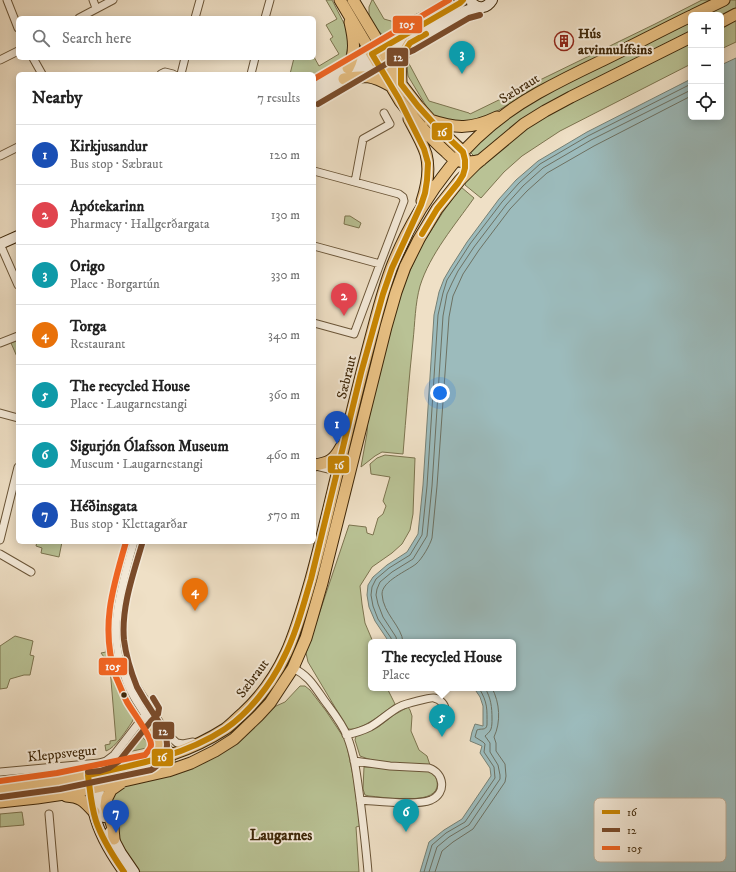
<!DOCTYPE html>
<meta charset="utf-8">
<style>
:root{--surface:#fff;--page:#f6f6f6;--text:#222;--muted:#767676;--line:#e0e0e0;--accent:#0f766e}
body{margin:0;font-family:"IM FELL DW Pica",serif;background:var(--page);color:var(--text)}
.controls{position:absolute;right:12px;top:12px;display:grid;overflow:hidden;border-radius:6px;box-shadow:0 2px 10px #0003}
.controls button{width:36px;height:36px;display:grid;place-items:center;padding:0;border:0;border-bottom:1px solid var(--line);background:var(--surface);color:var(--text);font:20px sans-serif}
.you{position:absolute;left:440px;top:393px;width:14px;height:14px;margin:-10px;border:3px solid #fff;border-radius:50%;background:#1a73e8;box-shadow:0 0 0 6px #1a73e833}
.badge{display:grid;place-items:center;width:26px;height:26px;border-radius:50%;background:var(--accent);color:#fff;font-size:13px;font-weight:700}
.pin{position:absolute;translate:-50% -33px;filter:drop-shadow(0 1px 2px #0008)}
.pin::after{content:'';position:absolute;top:21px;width:14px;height:12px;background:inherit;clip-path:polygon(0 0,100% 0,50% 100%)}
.popup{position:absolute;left:368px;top:639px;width:148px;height:52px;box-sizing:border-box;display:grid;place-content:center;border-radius:6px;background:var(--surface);filter:drop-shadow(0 1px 3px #0005);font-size:13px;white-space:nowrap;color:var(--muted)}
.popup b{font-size:15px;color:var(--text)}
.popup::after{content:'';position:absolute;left:50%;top:100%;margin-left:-8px;border:8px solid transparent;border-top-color:var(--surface)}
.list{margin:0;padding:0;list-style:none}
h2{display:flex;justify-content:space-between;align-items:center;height:52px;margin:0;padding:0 16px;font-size:17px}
h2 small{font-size:13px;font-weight:400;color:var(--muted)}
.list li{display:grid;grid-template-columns:26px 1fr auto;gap:12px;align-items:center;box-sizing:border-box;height:60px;padding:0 16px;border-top:1px solid var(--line)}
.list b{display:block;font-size:15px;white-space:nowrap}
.list p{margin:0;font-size:13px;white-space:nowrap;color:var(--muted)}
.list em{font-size:13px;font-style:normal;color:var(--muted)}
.icon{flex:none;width:22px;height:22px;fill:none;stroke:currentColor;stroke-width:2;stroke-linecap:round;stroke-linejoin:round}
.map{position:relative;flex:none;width:736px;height:872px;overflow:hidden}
.search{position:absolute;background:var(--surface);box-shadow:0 2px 10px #0003;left:16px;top:16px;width:300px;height:44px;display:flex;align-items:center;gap:10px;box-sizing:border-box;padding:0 14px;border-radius:6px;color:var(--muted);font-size:15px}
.panel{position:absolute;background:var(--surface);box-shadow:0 2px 10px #0003;left:16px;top:72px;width:300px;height:472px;border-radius:6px}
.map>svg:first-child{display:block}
.green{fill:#b9c295;stroke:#7c744f}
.water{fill:#9cbbbc;stroke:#768074}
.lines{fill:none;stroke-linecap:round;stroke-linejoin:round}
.shore{stroke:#6d7162;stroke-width:1}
.street-casing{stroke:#6a5538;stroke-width:9}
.secondary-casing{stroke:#3e2709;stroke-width:12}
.primary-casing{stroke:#3e2709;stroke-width:13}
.street{stroke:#f5ebda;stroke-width:7}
.secondary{stroke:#f5ebda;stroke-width:10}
.primary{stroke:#e8c083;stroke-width:11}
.bus-1-casing{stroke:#f5ebda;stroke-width:9}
.bus-2-casing{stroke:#f5ebda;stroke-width:9}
.bus-3-casing{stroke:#f5ebda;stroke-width:9}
.bus-1{stroke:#c98602;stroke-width:6}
.bus-2{stroke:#7a4b2a;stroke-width:6}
.bus-3{stroke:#f26522;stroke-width:6}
.bus-dot{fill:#3e2709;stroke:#f5ebda;stroke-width:1.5}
.labels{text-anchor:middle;stroke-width:4;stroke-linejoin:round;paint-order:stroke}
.poi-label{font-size:14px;font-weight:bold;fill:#3e2709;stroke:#f5ebda;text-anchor:start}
.street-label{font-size:14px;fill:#3e2709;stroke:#f5ebda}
.neighbourhood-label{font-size:15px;font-weight:bold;fill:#3e2709;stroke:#f5ebda}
.key{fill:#f5ebda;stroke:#beb09b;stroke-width:1}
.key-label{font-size:11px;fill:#3e2709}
.line-badge{stroke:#f5ebda;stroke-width:1.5}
.badge-label{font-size:11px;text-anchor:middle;font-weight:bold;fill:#fff}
</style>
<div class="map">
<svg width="736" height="872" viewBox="0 0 736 872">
<rect width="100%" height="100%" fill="#efe0c6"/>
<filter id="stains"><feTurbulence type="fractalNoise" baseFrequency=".005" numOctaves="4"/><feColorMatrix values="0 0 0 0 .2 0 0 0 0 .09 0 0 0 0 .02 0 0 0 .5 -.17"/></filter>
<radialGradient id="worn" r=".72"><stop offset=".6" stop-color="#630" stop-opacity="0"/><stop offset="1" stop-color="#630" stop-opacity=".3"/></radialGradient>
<path class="green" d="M326 0H332L349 33 348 46 346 56 340 63 314 79V74H290L294 58H314V57L319 66 339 54 330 39 333 37 326 25 337 19Z
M372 0H373L384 19 398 23 425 10 415 23 390 36H384L376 29 369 16V7Z
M702 0H713L541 86 490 115 464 123 434 119 408 76 406 58 429 101 469 113 470 114 655 24Z
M730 0H736V9L721 17V15H701Z
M736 18V42L721 49V25Z
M691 20V31L615 69 482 154 475 157 470 152 487 135 520 110 545 94Z
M691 40V64L560 131 522 156 504 172 481 198 465 185 466 181 497 150 551 111Z
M461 187 474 198C455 225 430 254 420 286 415 304 415 323 413 341 409 378 406 416 403 454L382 452 375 456 361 467 367 433 368 414 400 296 406 279 422 245 443 212Z
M345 216H350L361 223 359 228 344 224Z
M18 340V359L11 343Z
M385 455 415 458 413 514 410 530 402 544 392 553 372 567 360 586 362 604 365 623 373 642H371V688H387L395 704C384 712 362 731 348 729L308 662 306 653 349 525 366 527 367 533 373 535 378 518 383 514 386 506 383 501 390 477 371 474 370 464 377 458Z
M37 542H62L59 557 41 553 42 548 36 546Z
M113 595C111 614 111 632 115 651L113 655 104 657 101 653 106 652 108 627Z
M15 636 33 641 30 655 34 656 30 675H24L10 679 7 688 0 689V646Z
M111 662H115L118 664 119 678 112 665 109 664 105 665V664Z
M110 668 111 669 134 718 132 722C126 731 115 748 106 751L105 745 110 744V741L116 740Z
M300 686H305L310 690 326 711 346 741 354 781 360 826 356 827 359 872H140L120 843 110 806 111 798 119 788 189 767 276 706 285 702Z
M408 707 410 710 412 716 411 731 419 750 427 756 430 765C406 764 381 765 360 756L355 740 356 736 378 727 394 715Z
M145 726C153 729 154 738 155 746L140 728 142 727Z
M140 734 151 747 128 752 127 751Z
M173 759 178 763 143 772 162 762Z
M364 767 424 770 433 772C436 777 438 781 437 787 433 806 383 797 369 796L365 795 363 789Z
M77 781 86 783V785L0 798V792Z
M22 812 24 825 0 827V814Z"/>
<path class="water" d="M736 58V872H420L429 842 444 830 462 819 491 776 490 768 480 753 482 746 470 741 472 732 475 724 483 726V706L480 697 474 688H513V642H389L375 621 369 607 367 595 368 585 373 577 387 565 407 552 418 534 423 485 434 315 439 292 444 279 451 267 467 242 499 199 516 180 538 161 587 132 691 79V117H721V65Z"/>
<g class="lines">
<path class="shore" d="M392 642 391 638 378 619 373 606 371 595 372 587 376 579 389 568 410 555 422 535 427 486 438 315 443 293 447 280 454 269 470 244 502 202 519 183 540 164 588 136 691 84
M397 642 396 637 383 617 378 604 376 595 377 589 380 582 392 572 413 559 427 536 432 486 443 316 447 294 452 283 458 271 474 247 506 205 523 186 543 168 591 140 691 90
M403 642C402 626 383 614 382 594 382 581 407 571 416 564 422 559 430 545 432 538L437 486 449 317 453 296 463 274 479 250 510 209 527 191 547 173 594 146 691 96
M424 872 432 845 446 833 465 822 495 778 494 767 484 752 485 744 483 742 475 737 477 730C481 728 486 731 487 725 487 709 488 703 479 688
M429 872 437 847 449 837 469 825 500 779V775L498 765 490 752V743L485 736C487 734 490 732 491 729 492 726 492 722 492 719 492 707 491 698 485 688
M435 872 442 851 453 842 473 829 505 782 506 776 505 764 496 751V743L494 737C501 722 500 703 492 688"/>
<g class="street-casing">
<path id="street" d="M7 0 18 28
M93 0 96 8
M79 18 113 0
M195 18 200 0
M265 18 270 0
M33 58 42 74
M0 60 18 51
M161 74 165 72 173 74
M181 74 185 58
M251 74 255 58
M0 156 18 147
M314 171 399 194 403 197 404 201 380 264 354 334 314 323
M355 182 363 139 390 124 384 113
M0 244 18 285
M314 246 380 264
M0 343 18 336
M0 413 18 418
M316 466 341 472
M0 540 18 467
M134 542C127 566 120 589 117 614 114 636 118 661 127 683 129 689 133 695 137 702 148 720 160 738 173 755
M0 554 31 572
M293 668C309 676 314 686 324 700 332 711 342 723 347 736 355 756 357 778 360 799 363 823 366 848 368 872
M127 672 167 734 177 743 183 744 193 742
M346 735C355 733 362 731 370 727 381 721 390 711 401 706 405 704 431 697 434 698 440 699 446 705 445 711 445 717 440 720 436 723
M354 761 390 766 429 768C444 773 447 793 431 800 416 806 378 801 360 800
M0 772 99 763 106 761 114 755 145 715 151 710
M49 814 54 872"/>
</g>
<g class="secondary-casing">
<path id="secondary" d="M472 3C479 10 487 8 492 0
M314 88 460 3 463 0
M314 97 394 50 410 43 466 11 477 7
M0 244 18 236
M96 774 100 799 104 817
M88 775C90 788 91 801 94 813 99 834 111 854 124 872
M110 832 121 853 134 872"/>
</g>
<g class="primary-casing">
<path id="primary" d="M340 0 400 101C414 119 429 137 446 152 449 155 453 159 456 160 463 163 474 162 481 160
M353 0 382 48 401 84 418 106 437 127 463 152 465 159
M693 15 724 0
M721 22 736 14
M348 68C356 53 354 39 350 22
M344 79C366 75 371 75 391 86
M401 82C400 63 400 59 410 43
M409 119C415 130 422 142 426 154 430 169 427 186 422 201
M430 120C456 129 472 129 497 117
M314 465C329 463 334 460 341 447
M149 761C161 749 161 747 155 730
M0 789C40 784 79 778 118 769 157 760 191 751 225 729 231 725 236 719 242 714 284 676 296 632 311 579 319 550 326 520 333 491 345 441 357 390 370 341 377 315 383 289 393 264 407 229 427 196 451 166 474 137 506 111 538 93 558 82 578 72 599 62 630 47 660 31 691 16
M66 796C81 797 84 801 94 812
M0 802 37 798 71 793 168 771 191 763 215 751 234 739 258 716 270 703 293 668 306 638 311 621 322 583 386 327 396 292 405 267 419 239 437 209 460 180 476 164 524 124 545 111 571 97 691 37
M114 839 113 828 106 806 107 798 111 790 121 783"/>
</g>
<use href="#street" class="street"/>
<use href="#secondary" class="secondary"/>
<use href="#primary" class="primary"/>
<g class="bus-1-casing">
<path id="bus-1" d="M422 234 437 209 458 183 463 175 465 168V160L463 152 437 127 418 106 401 84V63L403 54 410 43 426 34
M124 872C113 856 102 839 96 821 91 806 90 790 88 775 135 765 184 756 225 729 249 713 271 684 283 659 296 634 303 606 311 579L361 373 383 294 392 268 421 205 425 193 427 180 428 163 424 149 399 99 372 54 460 3 463 0"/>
</g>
<g class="bus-2-casing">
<path id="bus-2" d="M318 104 398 57 414 50 469 18 480 15
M88 772 100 771 109 768 119 761 151 721 158 714 159 708 153 698
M1 797 60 789 151 770C155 768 159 764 162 760 174 743 162 727 153 713 147 704 142 696 137 687 131 672 126 656 124 640 121 608 133 575 142 544"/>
</g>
<g class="bus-3-casing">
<path id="bus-3" d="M314 79 449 0
M0 781 57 773 145 755C147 752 151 749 151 745 152 737 132 711 127 702 123 694 120 686 116 677 100 629 112 589 126 542"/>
</g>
<use href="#bus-1" class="bus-1"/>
<use href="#bus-2" class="bus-2"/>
<use href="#bus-3" class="bus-3"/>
</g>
<defs>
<g id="building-ring" transform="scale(1)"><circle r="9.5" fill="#f5ebda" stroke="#8f2418" stroke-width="1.5"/><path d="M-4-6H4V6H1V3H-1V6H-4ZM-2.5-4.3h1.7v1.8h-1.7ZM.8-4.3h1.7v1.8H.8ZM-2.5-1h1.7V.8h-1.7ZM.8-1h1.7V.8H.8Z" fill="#8f2418"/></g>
</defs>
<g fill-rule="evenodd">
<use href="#building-ring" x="564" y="41"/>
</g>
<circle class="bus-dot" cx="124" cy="695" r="3.5"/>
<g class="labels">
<g class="poi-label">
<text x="578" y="38">Hús<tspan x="578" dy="16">atvinnulífsins</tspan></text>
</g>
<g class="street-label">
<text transform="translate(519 88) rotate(-32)" y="5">Sæbraut</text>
<text transform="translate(346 377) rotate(-76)" y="5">Sæbraut</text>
<text transform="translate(252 678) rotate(-53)" y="5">Sæbraut</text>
<text transform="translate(62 753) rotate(-6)" y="5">Kleppsvegur</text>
</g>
<g class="neighbourhood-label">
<text x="281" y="840">Laugarnes</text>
</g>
</g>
<rect x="594" y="798" width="132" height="64" rx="6" class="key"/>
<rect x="602" y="810" width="18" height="4" fill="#c98602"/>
<rect x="602" y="828" width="18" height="4" fill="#7a4b2a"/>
<rect x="602" y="846" width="18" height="4" fill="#f26522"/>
<g class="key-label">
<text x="627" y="816">16</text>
<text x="627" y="834">12</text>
<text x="627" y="852">105</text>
</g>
<g class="line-badge">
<rect x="392" y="15" width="31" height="19" rx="4" fill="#f26522"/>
<rect x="386" y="47" width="23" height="20" rx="4" fill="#7a4b2a"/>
<rect x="431" y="122" width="22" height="19" rx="4" fill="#c98602"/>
<rect x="327" y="455" width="23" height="19" rx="4" fill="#c98602"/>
<rect x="98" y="657" width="30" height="19" rx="4" fill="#f26522"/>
<rect x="152" y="721" width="23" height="19" rx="4" fill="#7a4b2a"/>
<rect x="151" y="748" width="23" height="19" rx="4" fill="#c98602"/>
</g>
<g class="badge-label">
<text x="407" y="28">105</text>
<text x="398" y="61">12</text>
<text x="442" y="136">16</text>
<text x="339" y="469">16</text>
<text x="113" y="670">105</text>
<text x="163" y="735">12</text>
<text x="162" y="761">16</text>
</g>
<rect width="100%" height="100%" filter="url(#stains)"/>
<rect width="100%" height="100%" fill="url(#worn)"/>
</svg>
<div class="controls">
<button>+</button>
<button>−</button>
<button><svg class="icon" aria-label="locate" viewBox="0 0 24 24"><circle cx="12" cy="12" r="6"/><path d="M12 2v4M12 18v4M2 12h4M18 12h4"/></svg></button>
</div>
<div class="you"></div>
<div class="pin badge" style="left:337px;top:444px;background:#1a4fb4">1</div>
<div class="pin badge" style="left:344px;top:316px;background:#e0444e">2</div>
<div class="pin badge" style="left:462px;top:74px;background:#0f9aa8">3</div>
<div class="pin badge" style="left:195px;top:611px;background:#e8710a">4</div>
<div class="pin badge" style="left:442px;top:737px;background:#0f9aa8">5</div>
<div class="popup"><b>The recycled House</b>Place</div>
<div class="pin badge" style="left:406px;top:832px;background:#0f9aa8">6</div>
<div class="pin badge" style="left:116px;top:833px;background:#1a4fb4">7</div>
<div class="search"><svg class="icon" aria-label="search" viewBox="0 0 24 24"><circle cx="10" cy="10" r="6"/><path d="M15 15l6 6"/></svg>Search here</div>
<section class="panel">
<h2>Nearby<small>7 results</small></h2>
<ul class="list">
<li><span class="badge" style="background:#1a4fb4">1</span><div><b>Kirkjusandur</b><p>Bus stop · Sæbraut</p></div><em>120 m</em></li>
<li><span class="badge" style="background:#e0444e">2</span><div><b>Apótekarinn</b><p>Pharmacy · Hallgerðargata</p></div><em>130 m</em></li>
<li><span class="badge" style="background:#0f9aa8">3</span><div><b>Origo</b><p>Place · Borgartún</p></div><em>330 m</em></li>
<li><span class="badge" style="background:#e8710a">4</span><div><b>Torga</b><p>Restaurant</p></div><em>340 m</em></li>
<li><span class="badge" style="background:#0f9aa8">5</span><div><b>The recycled House</b><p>Place · Laugarnestangi</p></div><em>360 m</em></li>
<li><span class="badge" style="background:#0f9aa8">6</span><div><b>Sigurjón Ólafsson Museum</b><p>Museum · Laugarnestangi</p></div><em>460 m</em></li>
<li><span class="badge" style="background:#1a4fb4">7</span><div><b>Héðinsgata</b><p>Bus stop · Klettagarðar</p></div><em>570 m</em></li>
</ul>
</section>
</div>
